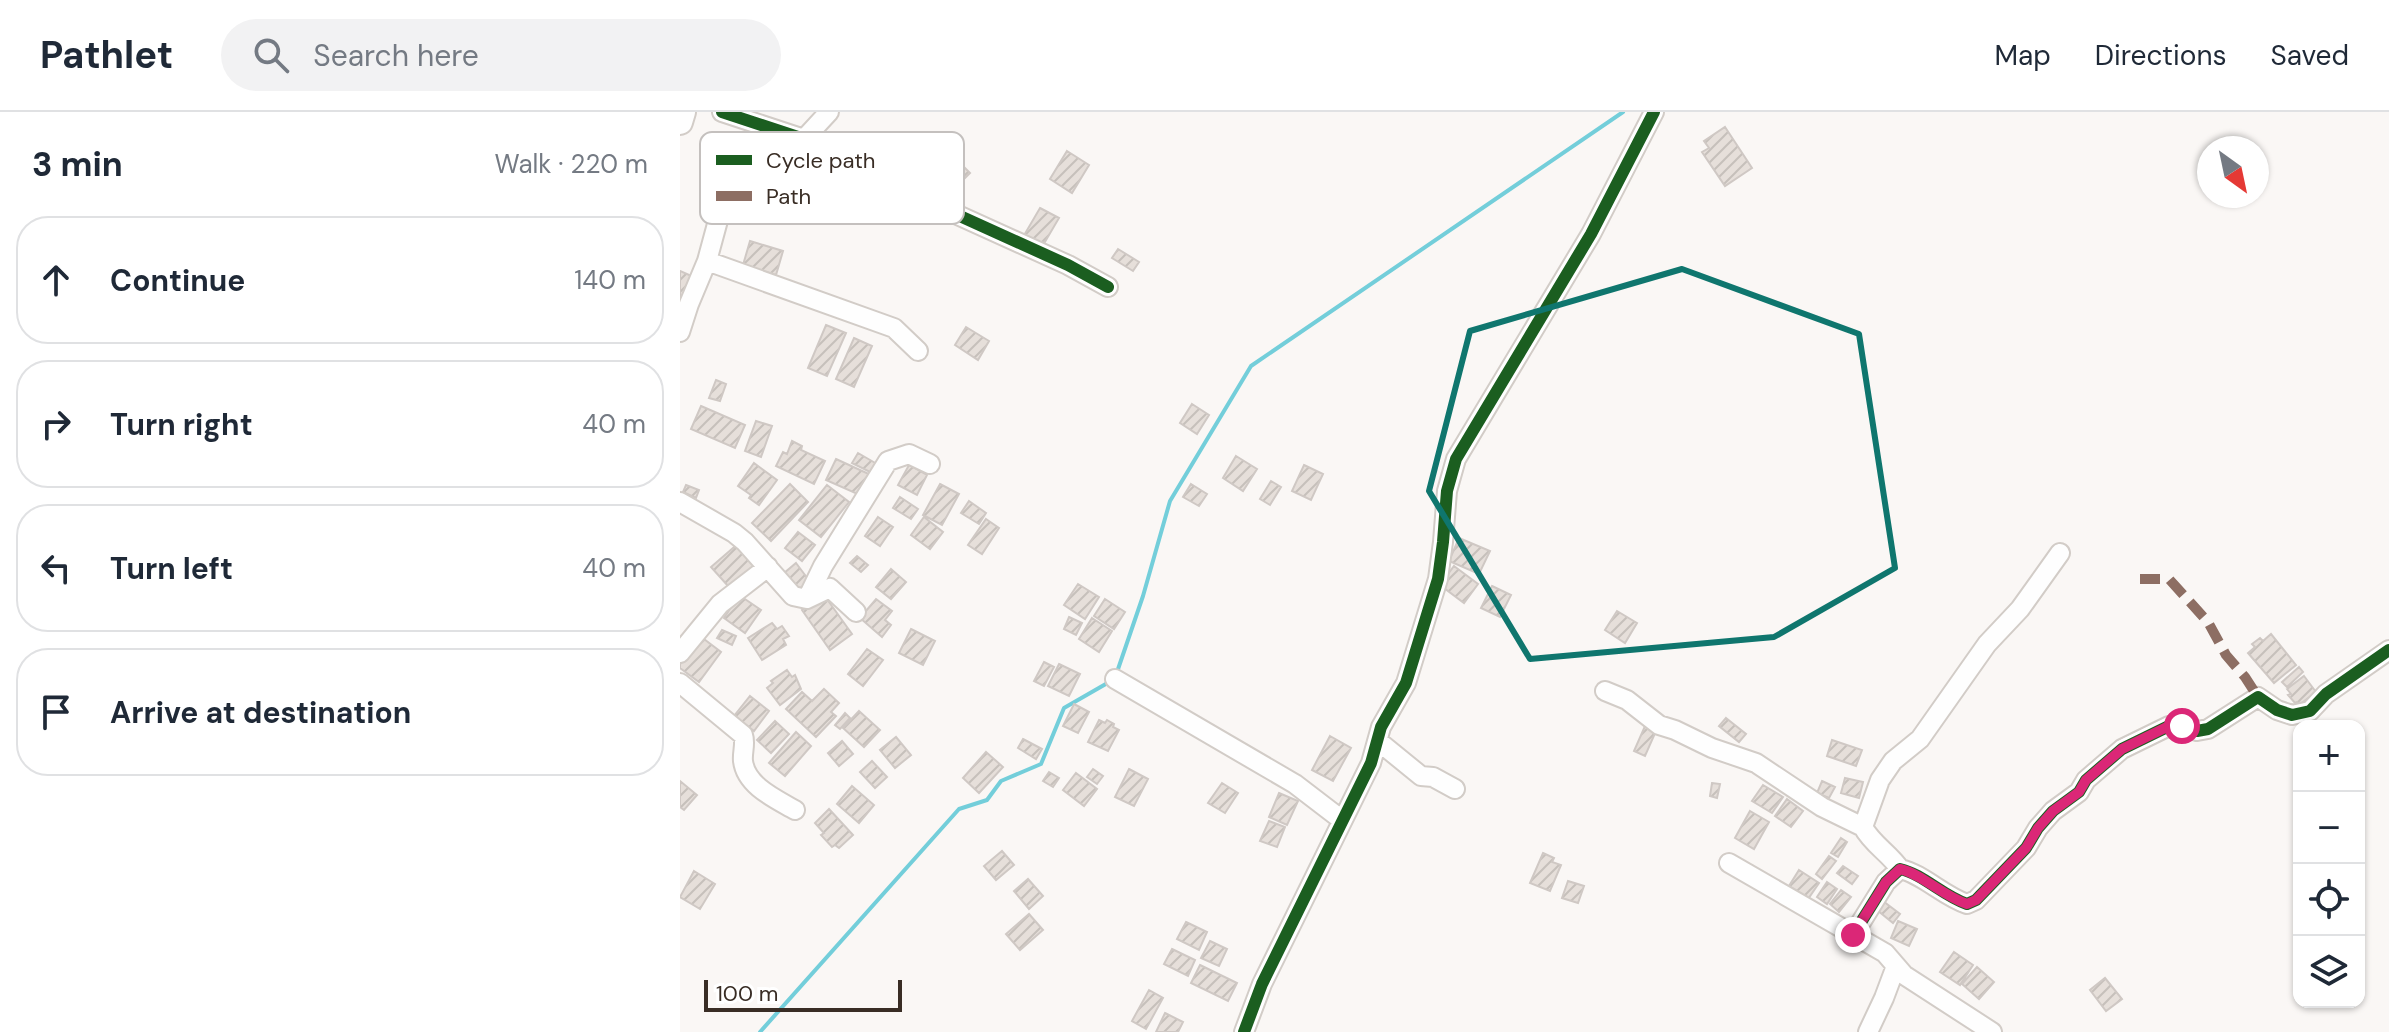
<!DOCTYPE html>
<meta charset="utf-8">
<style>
:root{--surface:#fff;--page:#f2f2f3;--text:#1f2937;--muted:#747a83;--line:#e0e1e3}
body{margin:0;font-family:"DM Sans",sans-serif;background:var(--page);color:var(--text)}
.controls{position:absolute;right:24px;bottom:24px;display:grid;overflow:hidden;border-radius:16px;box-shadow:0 2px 6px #0004}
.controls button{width:72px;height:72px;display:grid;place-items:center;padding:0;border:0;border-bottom:2px solid var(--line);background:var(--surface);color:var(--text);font:40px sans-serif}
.compass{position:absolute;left:1517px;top:24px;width:72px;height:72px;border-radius:50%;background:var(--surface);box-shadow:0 2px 6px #0004;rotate:147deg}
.scale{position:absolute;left:24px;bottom:20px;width:198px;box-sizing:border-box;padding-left:8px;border:4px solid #392d25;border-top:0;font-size:22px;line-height:28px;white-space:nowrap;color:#392d25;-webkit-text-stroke:6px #fff;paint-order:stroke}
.stop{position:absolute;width:24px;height:24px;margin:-18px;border:6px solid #db2777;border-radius:50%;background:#fff}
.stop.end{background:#db2777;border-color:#fff;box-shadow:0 2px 8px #0008}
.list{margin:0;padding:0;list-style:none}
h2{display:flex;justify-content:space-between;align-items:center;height:104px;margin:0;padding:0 32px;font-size:34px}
h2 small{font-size:26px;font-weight:400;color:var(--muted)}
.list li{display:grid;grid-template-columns:52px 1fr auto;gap:24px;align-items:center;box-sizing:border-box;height:128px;margin:0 16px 16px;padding:0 16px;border:2px solid var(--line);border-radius:32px}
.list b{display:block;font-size:30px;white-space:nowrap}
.list em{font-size:26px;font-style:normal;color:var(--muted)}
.icon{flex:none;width:44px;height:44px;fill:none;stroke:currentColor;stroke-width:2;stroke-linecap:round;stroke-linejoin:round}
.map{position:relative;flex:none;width:1709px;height:920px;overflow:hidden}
header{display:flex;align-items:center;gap:48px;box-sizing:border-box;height:112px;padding:0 40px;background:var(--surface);border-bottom:2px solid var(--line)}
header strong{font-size:38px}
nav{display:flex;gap:44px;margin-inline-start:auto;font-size:28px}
.search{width:560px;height:72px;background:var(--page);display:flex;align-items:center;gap:20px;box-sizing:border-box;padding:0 28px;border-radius:44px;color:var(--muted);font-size:30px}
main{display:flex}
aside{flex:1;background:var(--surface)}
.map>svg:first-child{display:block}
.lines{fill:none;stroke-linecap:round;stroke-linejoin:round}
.stream{stroke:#73ceda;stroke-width:4}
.building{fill:url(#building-hatch);stroke:#cfc8c4;stroke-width:2}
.minor-casing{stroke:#d2ccc7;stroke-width:22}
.major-casing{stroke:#d2ccc7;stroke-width:28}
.minor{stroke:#fefefe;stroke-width:18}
.major{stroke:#fefefe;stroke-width:24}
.quiet{stroke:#8d6e63;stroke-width:10;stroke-dasharray:20 10;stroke-linecap:butt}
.cycleway-casing{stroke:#fff;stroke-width:17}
.cycleway{stroke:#1b5e20;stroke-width:12}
.route{stroke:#db2777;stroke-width:10}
.marked{fill:none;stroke:#0f766e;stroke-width:6;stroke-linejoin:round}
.key{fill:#fff;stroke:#c4c0be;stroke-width:2}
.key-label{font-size:22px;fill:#392d25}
</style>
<header>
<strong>Pathlet</strong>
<div class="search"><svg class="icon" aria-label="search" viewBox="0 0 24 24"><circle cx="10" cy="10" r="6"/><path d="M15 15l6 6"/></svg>Search here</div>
<nav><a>Map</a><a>Directions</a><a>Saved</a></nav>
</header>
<main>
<aside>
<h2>3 min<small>Walk · 220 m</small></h2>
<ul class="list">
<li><svg class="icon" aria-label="ahead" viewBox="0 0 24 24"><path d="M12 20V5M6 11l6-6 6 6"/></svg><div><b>Continue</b></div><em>140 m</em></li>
<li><svg class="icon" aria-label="right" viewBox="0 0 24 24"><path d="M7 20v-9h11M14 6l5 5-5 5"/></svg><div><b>Turn right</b></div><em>40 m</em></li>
<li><svg class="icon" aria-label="left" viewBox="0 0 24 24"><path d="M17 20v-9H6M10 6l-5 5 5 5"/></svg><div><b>Turn left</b></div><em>40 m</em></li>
<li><svg class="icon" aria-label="arrive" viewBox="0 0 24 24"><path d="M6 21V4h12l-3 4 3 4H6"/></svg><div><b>Arrive at destination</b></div></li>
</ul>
</aside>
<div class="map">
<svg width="1709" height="920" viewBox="0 0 1709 920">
<defs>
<pattern id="building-hatch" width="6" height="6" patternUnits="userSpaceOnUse" patternTransform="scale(2)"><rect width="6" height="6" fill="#e6dfda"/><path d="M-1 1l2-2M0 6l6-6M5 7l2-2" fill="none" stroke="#c6c0bb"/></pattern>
</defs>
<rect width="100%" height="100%" fill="#faf7f5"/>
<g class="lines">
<path class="stream" d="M436 563 463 484 490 389 571 254 943 0
M80 920 279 697 307 688 321 669 361 652 384 596 431 569"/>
</g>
<path class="building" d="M1045 15 1072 56 1045 74 1022 40 1029 36 1024 29Z
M387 39 409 53 392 81 370 67Z
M279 50 290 61 274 77 265 68Z
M360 96 379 106 362 135 343 125Z
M70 129 103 139 96 163 63 153Z
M438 137 459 150 453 159 432 146Z
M0 159 16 166 0 196Z
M146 213 166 221 147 264 128 256Z
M286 215 309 229 298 248 275 233Z
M174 226 192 234 174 275 156 267Z
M36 268 46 272 40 289 29 286Z
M512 292 529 303 517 322 500 311Z
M21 294 65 313 55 336 11 317Z
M76 309 92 314 81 345 65 339Z
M112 329 122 334 121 338 145 349 134 372 96 354 103 340 107 342Z
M178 341 197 352 192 361 172 351Z
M556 344 577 357 563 379 543 366Z
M156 347 191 363 182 384 146 368Z
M74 351 97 368 79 393 69 386 71 383 58 374Z
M229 353 247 363 237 383 218 373Z
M624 353 643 362 631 388 612 379Z
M591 369 601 375 590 393 580 387Z
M110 372 128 390 91 429 72 411Z
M260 372 279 382 262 413 243 403Z
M511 372 527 382 519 394 503 385Z
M6 373 19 378 16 386 3 380Z
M147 373 169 390 141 425 119 408Z
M220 385 238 397 231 407 213 396Z
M289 389 306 401 299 412 281 401Z
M198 405 213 415 200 434 185 424Z
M244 405 263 420 250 437 231 423Z
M306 407 319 416 302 442 288 433Z
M118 420 135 433 122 449 105 436Z
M779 426 810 439 799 462 769 449Z
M60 430 78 451 49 475 31 455Z
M177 444 188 453 181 460 170 451Z
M116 451 131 471 118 481 103 462Z
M774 454 798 472 784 491 760 473Z
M211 457 226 470 211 487 196 475Z
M398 472 419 485 405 507 384 493Z
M812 474 831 483 820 505 801 496Z
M59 483 81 498 65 521 44 506Z
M144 483 172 522 150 538 122 498Z
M196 487 212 499 205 508 211 513 202 525 180 506Z
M425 487 445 500 434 517 414 504Z
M937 499 957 511 945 531 925 518Z
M389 505 402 511 396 523 384 517Z
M412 506 432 519 419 540 399 527Z
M92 511 97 517 102 514 109 524 103 527 106 533 82 548 68 526Z
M231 517 255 529 243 553 219 541Z
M42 518 56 524 52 533 37 526Z
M1591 522 1616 553 1594 571 1568 541 1575 535 1572 532 1580 526 1583 529Z
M20 524 41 540 19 570 0 556V551Z
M187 537 203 548 183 574 168 562Z
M364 550 374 555 364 574 354 569Z
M379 552 400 562 389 584 368 574Z
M1619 555 1623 560 1607 575 1602 570Z
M107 558 112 565 115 563 121 577 100 593 87 576 93 571 91 569Z
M1624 564 1636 580 1619 593 1617 590 1615 591 1608 583 1611 582 1607 577Z
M144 577 159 591 151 600 156 604 136 625 106 597 122 580 132 589Z
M70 584 89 599 74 619 54 604Z
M394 592 409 600 398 621 383 614Z
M179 599 200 618 184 635 163 616Z
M165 601 170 606 160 617 155 613Z
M1046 606 1066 622 1059 630 1039 614Z
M419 608 425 611 427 608 434 612 433 615 439 618 428 639 408 630Z
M95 609 109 622 91 641 77 628Z
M965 614 976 619 965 644 954 639Z
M116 620 131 634 105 664 89 651Z
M650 624 671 636 653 669 632 658Z
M216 625 231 643 215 656 200 638Z
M343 627 362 637 356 647 338 636Z
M1152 628 1182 638 1176 654 1147 644Z
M162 629 173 642 159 654 148 641Z
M306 640 323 655 299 681 283 666Z
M192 649 207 665 195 676 180 660Z
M413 657 423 664 417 672 407 665Z
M449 657 468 667 454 694 435 685Z
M369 660 379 666 373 675 363 669Z
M396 661 417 677 404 694 383 678Z
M1165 666 1183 670 1179 686 1161 681Z
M0 669 17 683 4 698 0 695Z
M1142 669 1155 675 1149 686 1137 681Z
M542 671 558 681 545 701 528 691Z
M1032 671 1040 672 1037 686 1030 684Z
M1083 673 1103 685 1092 701 1072 689Z
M172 674 194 693 179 711 157 692Z
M599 681 618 689 607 713 589 705Z
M1107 687 1123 699 1111 715 1095 704Z
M149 697 173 723 159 736 155 733 152 735 141 723 144 721 135 711Z
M1070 699 1089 710 1074 737 1055 726Z
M589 709 605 715 597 735 580 729Z
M1161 726 1167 730 1158 745 1151 741Z
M322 739 334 753 316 768 304 754Z
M863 741 874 746 872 750 881 753 870 779 850 771Z
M1149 744 1156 749 1142 767 1136 762Z
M1163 754 1178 764 1172 772 1157 761Z
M1119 758 1139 771 1126 790 1118 784 1120 781 1109 774Z
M14 759 35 772 20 797 0 785Z
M348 767 363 784 349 797 334 779Z
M888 769 904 774 898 791 882 786Z
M1147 770 1157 777 1147 792 1137 785Z
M1161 778 1171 785 1159 800 1150 792Z
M1203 789 1220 802 1213 811 1197 798Z
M349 802 363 818 340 838 326 822Z
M1218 809 1237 817 1229 834 1211 826Z
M506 810 527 820 519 838 497 827Z
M530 829 547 837 539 854 521 846Z
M492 837 515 848 508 864 484 852Z
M1274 840 1293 853 1280 873 1260 860Z
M520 853 557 871 548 889 511 871Z
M1297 855 1314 870 1299 887 1282 872Z
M1425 866 1442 887 1426 899 1410 878Z
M469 878 483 886 466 917 452 909Z
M485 901 503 910 498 920H476Z"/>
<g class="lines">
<g class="minor-casing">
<path id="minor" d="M42 0 124 27 227 80 388 153 428 175
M27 149 214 216 238 239
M0 220 9 192 27 149 40 101 105 37 124 27 149 0
M0 390 54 421 65 430 113 484 127 487 150 476 176 500
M127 487 143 454 208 349 229 342 250 352
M0 541 40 492 88 455
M435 567 615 672 662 708
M0 571 63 623C66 632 62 640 63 649 66 674 96 687 115 698
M925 579 947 588 979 613 995 618 1032 636 1076 651 1142 695 1183 715
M698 629 741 664 753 665 775 677
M1049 751 1205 841 1224 863 1312 920
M1220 757C1209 741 1192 732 1183 715L1200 668 1213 649 1240 627 1307 532 1340 497 1380 441
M1173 823 1206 770 1220 757C1243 762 1263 784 1287 792L1296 788 1346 736 1358 716 1373 699 1399 680 1406 668 1442 637 1489 614H1502L1517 619 1528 617 1578 585 1597 598 1612 603 1630 599 1646 582 1709 538
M564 920 582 872 691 651 701 615 726 571 758 467 763 430 767 379 776 347 911 122 974 0
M1188 920 1204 886 1216 854"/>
</g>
<g class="major-casing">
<path id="major" d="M0 10 3 0"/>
</g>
<use href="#minor" class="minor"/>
<use href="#major" class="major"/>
<path class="quiet" d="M1460 467H1489L1528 510 1546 543 1565 565 1578 585"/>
<g class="cycleway-casing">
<path id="cycleway" d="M42 0 124 27 227 80 388 153 428 175
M1173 823 1206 770 1220 757C1243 762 1263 784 1287 792L1296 788 1346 736 1358 716 1373 699 1399 680 1406 668 1442 637 1489 614H1502L1517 619 1528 617 1578 585 1597 598 1612 603 1630 599 1646 582 1709 538
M564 920 582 872 691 651 701 615 726 571 758 467 763 430 767 379 776 347 911 122 974 0"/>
</g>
<use href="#cycleway" class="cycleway"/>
</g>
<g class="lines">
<path class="route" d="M1173 823 1206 770 1220 757C1242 762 1263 784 1287 792L1296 788 1346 736 1358 716 1373 699 1399 680 1406 668 1442 637 1489 614H1502"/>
</g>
<path class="marked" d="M1002 157 1179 222 1215 456 1094 525 850 547 749 379 790 219Z"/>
<rect x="20" y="20" width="264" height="92" rx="12" class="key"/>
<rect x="36" y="43" width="36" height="10" fill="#1b5e20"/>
<rect x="36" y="79" width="36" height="10" fill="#8d6e63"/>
<g class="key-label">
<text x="86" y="56">Cycle path</text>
<text x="86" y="92">Path</text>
</g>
</svg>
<div class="controls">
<button>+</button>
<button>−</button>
<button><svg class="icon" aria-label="locate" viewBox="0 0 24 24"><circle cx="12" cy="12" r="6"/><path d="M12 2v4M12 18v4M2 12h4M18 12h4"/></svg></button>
<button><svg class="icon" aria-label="layers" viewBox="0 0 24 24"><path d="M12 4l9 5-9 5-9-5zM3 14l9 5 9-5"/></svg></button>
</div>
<svg class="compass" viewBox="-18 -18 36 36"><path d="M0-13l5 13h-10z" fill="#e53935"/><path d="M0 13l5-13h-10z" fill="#747a83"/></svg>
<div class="scale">100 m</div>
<div class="stop" style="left:1502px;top:614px"></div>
<div class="stop end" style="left:1173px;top:823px"></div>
</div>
</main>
